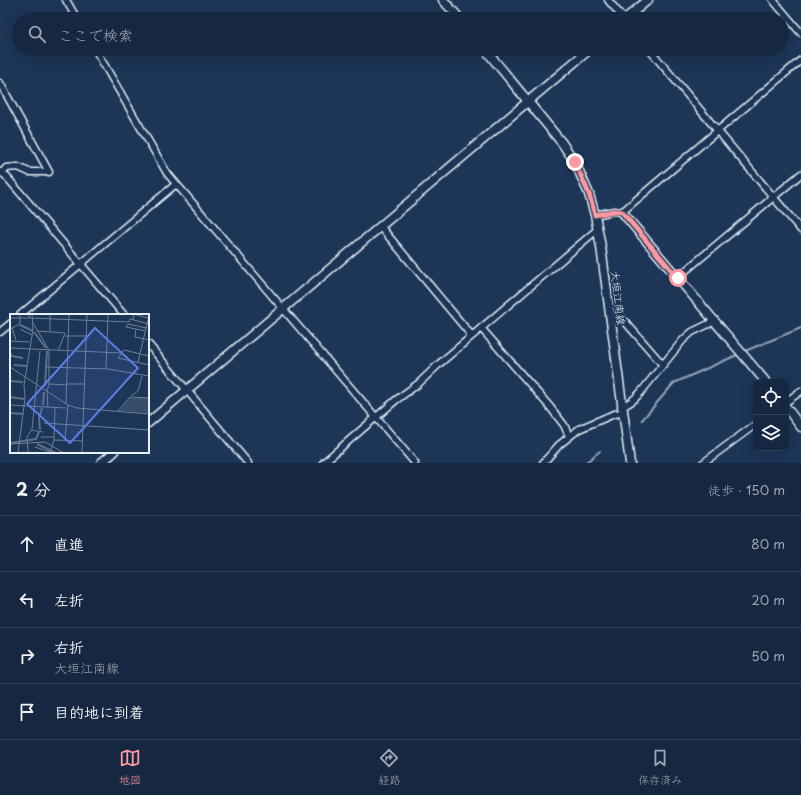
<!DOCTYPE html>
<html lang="ja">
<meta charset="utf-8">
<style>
:root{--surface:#162841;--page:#23344c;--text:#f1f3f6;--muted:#9ea6b1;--line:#35445a;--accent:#ff9aa2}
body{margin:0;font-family:"Playpen Sans","Klee One",sans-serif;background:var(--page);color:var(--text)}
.controls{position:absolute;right:12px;bottom:12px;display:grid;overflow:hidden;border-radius:8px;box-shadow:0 4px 16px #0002}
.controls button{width:36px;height:36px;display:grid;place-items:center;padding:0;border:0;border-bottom:1px solid var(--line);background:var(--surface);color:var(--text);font:20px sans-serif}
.stop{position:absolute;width:12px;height:12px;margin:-9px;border:3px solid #ff9aa2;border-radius:50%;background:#fff}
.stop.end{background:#ff9aa2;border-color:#fff;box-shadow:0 1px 4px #0008}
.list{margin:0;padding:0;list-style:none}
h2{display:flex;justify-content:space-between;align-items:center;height:52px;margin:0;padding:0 16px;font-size:17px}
h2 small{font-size:13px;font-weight:400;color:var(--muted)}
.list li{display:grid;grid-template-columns:26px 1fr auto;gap:12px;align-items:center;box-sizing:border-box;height:56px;padding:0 16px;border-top:1px solid var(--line)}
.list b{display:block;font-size:15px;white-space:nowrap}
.list p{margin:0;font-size:13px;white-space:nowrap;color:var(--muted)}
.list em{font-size:13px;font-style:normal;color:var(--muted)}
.icon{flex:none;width:22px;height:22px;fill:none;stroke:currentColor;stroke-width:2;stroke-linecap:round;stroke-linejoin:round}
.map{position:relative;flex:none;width:801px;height:463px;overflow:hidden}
.search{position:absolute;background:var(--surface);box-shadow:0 4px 16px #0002;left:12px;right:12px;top:12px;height:44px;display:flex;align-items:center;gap:10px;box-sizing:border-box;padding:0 14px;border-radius:22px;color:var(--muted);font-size:15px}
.sheet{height:276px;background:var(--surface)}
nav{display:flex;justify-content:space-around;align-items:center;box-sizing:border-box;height:56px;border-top:1px solid var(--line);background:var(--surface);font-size:11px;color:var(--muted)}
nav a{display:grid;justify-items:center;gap:2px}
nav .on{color:var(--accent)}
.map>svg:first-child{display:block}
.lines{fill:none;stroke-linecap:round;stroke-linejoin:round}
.stream{stroke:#95a4b5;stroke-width:2}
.street-casing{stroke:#e8f1f8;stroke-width:9}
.secondary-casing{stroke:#e8f1f8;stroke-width:11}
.street{stroke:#1d3557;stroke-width:6}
.secondary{stroke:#1d3557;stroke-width:8}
.route{stroke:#ff9aa2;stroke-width:5}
.labels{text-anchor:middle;stroke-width:3.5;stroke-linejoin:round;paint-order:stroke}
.street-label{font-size:11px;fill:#e8f1f8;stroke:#1d3557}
.inset-river{fill:none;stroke:#5d7089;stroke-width:2}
.inset-road{fill:none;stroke:#6e8097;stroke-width:1}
.view{fill:#5a7fe2;fill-opacity:0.15;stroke:#5a7fe2;stroke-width:2}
.inset-edge{fill:none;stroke:#e8f1f8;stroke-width:2}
</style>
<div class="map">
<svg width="801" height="463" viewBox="0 0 801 463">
<rect width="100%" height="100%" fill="#1d3557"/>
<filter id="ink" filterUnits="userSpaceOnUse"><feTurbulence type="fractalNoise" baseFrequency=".025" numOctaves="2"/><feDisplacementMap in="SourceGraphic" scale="8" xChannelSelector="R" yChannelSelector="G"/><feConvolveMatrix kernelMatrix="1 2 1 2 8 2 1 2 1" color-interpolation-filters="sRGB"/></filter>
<g filter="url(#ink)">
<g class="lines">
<path class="stream" d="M745 351 801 328
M642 420 674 383 737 355
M585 463 600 451"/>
<g class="street-casing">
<path id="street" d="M66 0 77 19
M608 0 624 19
M773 0 801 33
M95 49 167 173 415 463
M649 49 801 230
M0 83 49 172H29L18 167 6 168 2 173
M0 172 5 175 124 315
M595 215 614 211 622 212 801 60
M380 226 472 336
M678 277 801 174
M20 315 176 184
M610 319 621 317 663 365
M481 328 550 407 564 425 569 436
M0 332 11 323
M148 344 248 463
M786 402 801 391
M621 407C630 404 635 399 641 392L683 340 692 332 715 321
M323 463 396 400 418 384 439 364 598 229
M543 463 559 445 579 429 614 414 622 413
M703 463 756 424"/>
</g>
<g class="secondary-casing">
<path id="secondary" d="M443 0 460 19
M625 19 648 0
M485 49 562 143 575 162 589 194 595 215 601 247 630 463
M622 212 766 382
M786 407 801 427
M148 423 590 49
M101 463 114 452"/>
</g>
<use href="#street" class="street"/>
<use href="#secondary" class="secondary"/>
</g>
</g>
<g class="lines" filter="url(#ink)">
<path class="route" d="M575 162 589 194 595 215 614 211 622 212 678 278"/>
</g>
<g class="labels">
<g class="street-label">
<text transform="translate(618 298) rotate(83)" y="4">大垣江南線</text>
</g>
</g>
<g transform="translate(10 314)">
<rect width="139" height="139" fill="#1d3557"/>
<path d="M120 84H139V99L109 97Z" fill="#374d6c"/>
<path class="inset-river" d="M10 11 23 17M24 18 36 34M1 39V42L13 44M4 51 17 52M0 67 13 68M35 72 37 37M0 83 14 85M33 91 34 78M0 99 13 100M30 116 29 104 32 94M0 129 26 125 29 118M27 130 46 139"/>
<path class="inset-road" d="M18 0 20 4 119 8 120 5 139 10M0 4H20M123 6 124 0 138 4M23 9 39 36V70L37 77M118 10 116 13 136 17M118 10 136 14M2 14 6 26M0 15 10 10V0M10 15 22 21M126 15 125 23 139 26M27 17 55 19 48 37M40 17V0M55 22H76M0 27 20 28M0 34 111 39 114 36 139 42M112 39 108 44 139 51M0 43V27M128 48 139 2M0 53 58 91 67 94M37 53 98 55 139 62M96 55 98 0M39 70 57 71M57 70H75M37 78 38 94M121 82 128 77 132 62M56 89 59 0M0 91 56 94M45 94 44 126 73 127M67 94 139 100M108 97 120 83 139 84M34 109 139 116M21 116 33 118M31 123H44M55 126 58 91M0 130 35 128 54 139M25 133 40 138M8 139 15 84 14 71 23 16 22 0M18 139 17 123 22 115 30 37M40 139 44 126M72 139 77 0"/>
<path class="view" d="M85 14 128 54 60 129 17 90Z"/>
<rect width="139" height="139" class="inset-edge"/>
</g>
</svg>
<div class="controls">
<button><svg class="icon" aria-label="locate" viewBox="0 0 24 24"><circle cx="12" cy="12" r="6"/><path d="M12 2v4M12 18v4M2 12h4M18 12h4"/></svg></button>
<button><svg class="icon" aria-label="layers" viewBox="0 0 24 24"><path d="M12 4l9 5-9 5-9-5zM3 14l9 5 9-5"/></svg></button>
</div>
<div class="stop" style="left:678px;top:278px"></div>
<div class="stop end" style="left:575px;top:162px"></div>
<div class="search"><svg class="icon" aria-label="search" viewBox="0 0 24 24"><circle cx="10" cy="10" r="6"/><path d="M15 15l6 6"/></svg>ここで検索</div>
</div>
<section class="sheet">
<h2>2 分<small>徒歩 · 150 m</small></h2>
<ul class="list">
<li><svg class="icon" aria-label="ahead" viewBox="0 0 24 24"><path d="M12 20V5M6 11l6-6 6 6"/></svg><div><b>直進</b></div><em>80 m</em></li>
<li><svg class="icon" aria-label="left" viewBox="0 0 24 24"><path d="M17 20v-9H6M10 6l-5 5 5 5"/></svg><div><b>左折</b></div><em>20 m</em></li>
<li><svg class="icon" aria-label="right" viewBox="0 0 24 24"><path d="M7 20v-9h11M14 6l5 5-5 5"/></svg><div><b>右折</b><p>大垣江南線</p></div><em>50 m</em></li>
<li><svg class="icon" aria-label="arrive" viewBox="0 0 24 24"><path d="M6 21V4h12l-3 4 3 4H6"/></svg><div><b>目的地に到着</b></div></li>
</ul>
</section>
<nav>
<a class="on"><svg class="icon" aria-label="map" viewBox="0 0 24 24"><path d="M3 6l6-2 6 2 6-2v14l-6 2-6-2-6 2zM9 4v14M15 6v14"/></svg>地図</a>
<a><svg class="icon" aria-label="directions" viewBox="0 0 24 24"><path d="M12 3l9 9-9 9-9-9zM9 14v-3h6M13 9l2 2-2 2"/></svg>経路</a>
<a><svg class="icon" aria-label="saved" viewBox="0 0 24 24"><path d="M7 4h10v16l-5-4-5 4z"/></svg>保存済み</a>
</nav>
